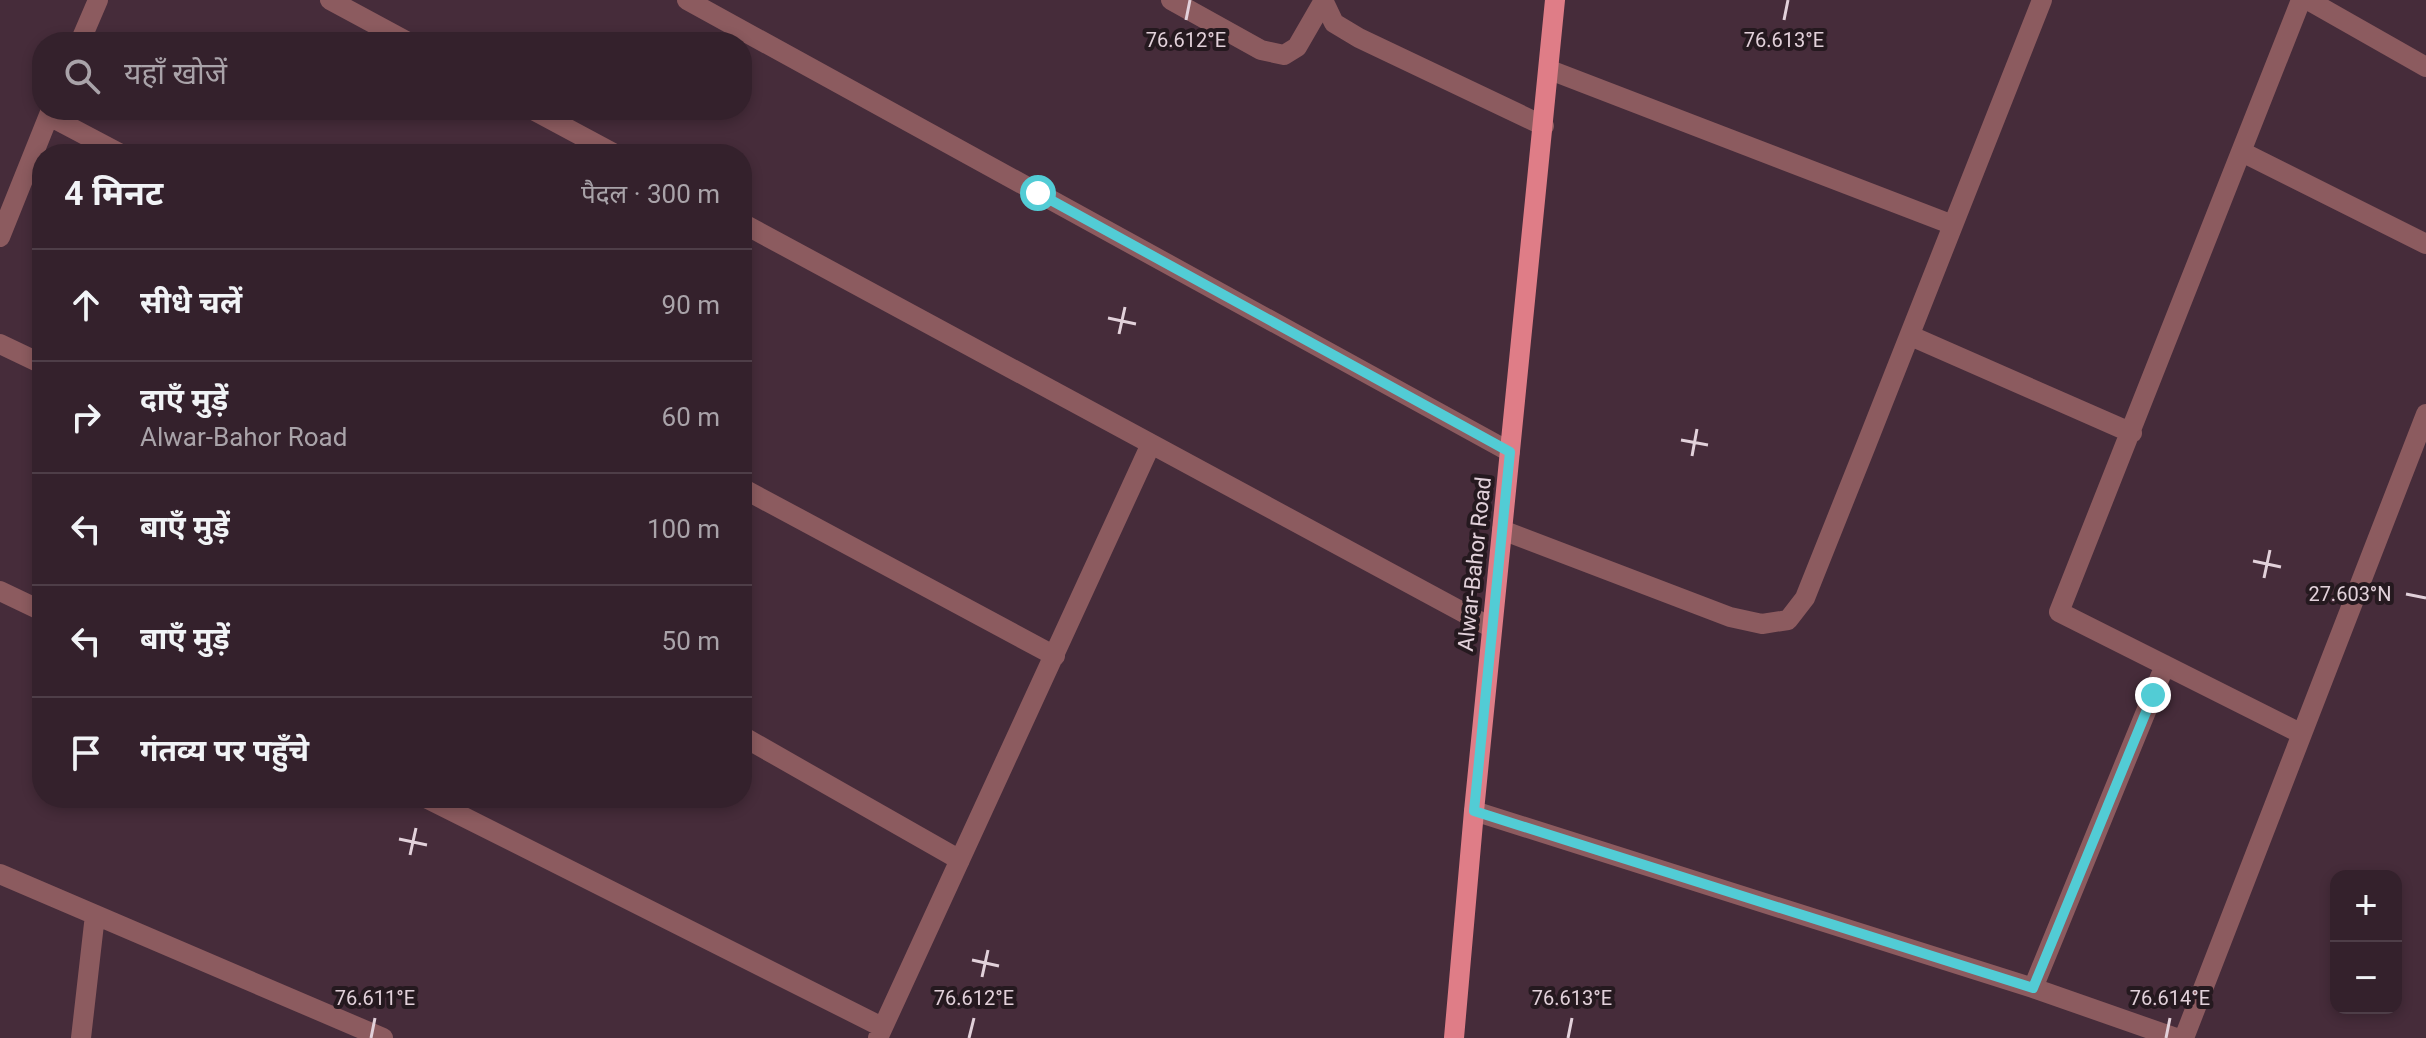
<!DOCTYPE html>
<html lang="hi">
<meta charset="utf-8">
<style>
:root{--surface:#34212c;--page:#3c2934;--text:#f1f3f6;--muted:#a9a3a9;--line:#4e3e48}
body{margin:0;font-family:Roboto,"Noto Sans Devanagari",sans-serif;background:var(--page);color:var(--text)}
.controls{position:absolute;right:24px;bottom:24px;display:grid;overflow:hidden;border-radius:16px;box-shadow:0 4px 12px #0003}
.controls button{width:72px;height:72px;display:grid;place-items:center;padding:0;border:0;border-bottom:2px solid var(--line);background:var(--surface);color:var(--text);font:40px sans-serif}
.stop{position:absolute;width:24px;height:24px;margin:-18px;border:6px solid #52ccd5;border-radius:50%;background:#fff}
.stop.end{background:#52ccd5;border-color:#fff;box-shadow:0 2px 8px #0008}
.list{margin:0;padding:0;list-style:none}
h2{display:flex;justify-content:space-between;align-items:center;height:104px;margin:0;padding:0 32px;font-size:34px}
h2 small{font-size:26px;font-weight:400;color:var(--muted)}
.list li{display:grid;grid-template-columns:52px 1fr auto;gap:24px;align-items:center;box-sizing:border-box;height:112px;padding:0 32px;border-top:2px solid var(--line)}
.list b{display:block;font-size:30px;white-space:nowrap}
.list p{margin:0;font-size:26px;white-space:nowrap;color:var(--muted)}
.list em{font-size:26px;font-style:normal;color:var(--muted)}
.icon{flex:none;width:44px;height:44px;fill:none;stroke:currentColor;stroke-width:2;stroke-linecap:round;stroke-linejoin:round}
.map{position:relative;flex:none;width:2426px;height:1038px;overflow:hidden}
.search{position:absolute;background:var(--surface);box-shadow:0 4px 12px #0003;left:32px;top:32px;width:720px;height:88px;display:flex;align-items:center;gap:20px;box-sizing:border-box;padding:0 28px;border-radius:32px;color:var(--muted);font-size:30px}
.panel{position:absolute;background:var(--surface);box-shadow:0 4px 12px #0003;left:32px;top:144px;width:720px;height:664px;border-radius:32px}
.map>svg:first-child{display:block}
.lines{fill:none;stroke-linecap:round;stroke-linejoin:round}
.street{stroke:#8c5b5f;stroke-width:20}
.primary{stroke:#df7d87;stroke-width:20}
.route{stroke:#52ccd5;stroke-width:10}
.ticks{fill:none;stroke:#e2d1da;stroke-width:3}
.labels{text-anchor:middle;stroke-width:8;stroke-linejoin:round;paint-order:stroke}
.street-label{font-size:22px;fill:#e2d1da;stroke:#25191f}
.ticks-label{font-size:20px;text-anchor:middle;fill:#e2d1da;stroke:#25191f;stroke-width:8;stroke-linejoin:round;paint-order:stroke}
</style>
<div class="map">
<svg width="2426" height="1038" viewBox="0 0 2426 1038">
<rect width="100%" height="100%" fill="#462c3a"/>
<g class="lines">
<path class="street" d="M330 0 408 42
M687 0 1510 452
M1171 0 1261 50 1284 55 1297 47 1323 2
M1323 0 1334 23 1359 38 1544 126
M2301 0 2059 612 2302 734
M2308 0 2426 67
M80 42 98 0
M1550 70 1953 225
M533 110 615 154
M49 116 121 154
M2242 152 2426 244
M742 223 1492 628
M0 237 51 110
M1911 336 2132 433
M0 344 42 364
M742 488 1055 656
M1502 530 1730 617 1762 624 1788 620 1805 598C1885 399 1963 199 2042 0
M0 591 42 611
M742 736 960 860
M426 798 882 1027
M1474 811 2033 988 2176 1038
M0 874 383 1038
M2033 988 2165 665
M81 1038 95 915
M878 1038 1151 444
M2184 1038 2426 414"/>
<path class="primary" d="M1454 1038 1474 811 1555 0"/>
</g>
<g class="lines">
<path class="route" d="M1038 193 1510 452 1474 811 2033 988 2153 695"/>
</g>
<path class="ticks" d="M1186 20 1190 0M1784 20 1788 0M1108 318 1136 324M1119 334 1125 307M1681 440 1708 445M1692 456 1697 429M2253 561 2281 567M2264 578 2270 550M2406 594 2426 598M399 839 427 845M410 855 416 828M972 960 999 966M982 977 988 950M371 1038 375 1018M969 1038 974 1018M1568 1038 1572 1018M2166 1038 2170 1018"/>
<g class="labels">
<g class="street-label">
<text transform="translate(1474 564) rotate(-84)" y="8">Alwar-Bahor Road</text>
</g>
</g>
<g class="ticks-label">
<text x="1186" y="47">76.612°E</text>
<text x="1784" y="47">76.613°E</text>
<text x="2350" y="601">27.603°N</text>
<text x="375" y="1005">76.611°E</text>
<text x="974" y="1005">76.612°E</text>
<text x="1572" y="1005">76.613°E</text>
<text x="2170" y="1005">76.614°E</text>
</g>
</svg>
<div class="controls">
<button>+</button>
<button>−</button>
</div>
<div class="stop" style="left:1038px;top:193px"></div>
<div class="stop end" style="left:2153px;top:695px"></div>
<div class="search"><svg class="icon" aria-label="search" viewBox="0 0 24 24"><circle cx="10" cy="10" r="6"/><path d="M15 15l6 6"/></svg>यहाँ खोजें</div>
<section class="panel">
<h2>4 मिनट<small>पैदल · 300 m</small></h2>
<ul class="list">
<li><svg class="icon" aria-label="ahead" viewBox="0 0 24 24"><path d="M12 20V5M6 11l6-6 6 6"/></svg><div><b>सीधे चलें</b></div><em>90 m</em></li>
<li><svg class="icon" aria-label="right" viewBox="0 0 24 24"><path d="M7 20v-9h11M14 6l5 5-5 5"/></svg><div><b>दाएँ मुड़ें</b><p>Alwar-Bahor Road</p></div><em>60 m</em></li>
<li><svg class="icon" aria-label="left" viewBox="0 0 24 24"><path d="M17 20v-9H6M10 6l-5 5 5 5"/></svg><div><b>बाएँ मुड़ें</b></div><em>100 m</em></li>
<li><svg class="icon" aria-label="left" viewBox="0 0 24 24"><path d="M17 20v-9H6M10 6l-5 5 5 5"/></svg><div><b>बाएँ मुड़ें</b></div><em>50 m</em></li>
<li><svg class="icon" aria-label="arrive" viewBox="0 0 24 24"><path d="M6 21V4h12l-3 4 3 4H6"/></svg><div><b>गंतव्य पर पहुँचे</b></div></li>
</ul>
</section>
</div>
